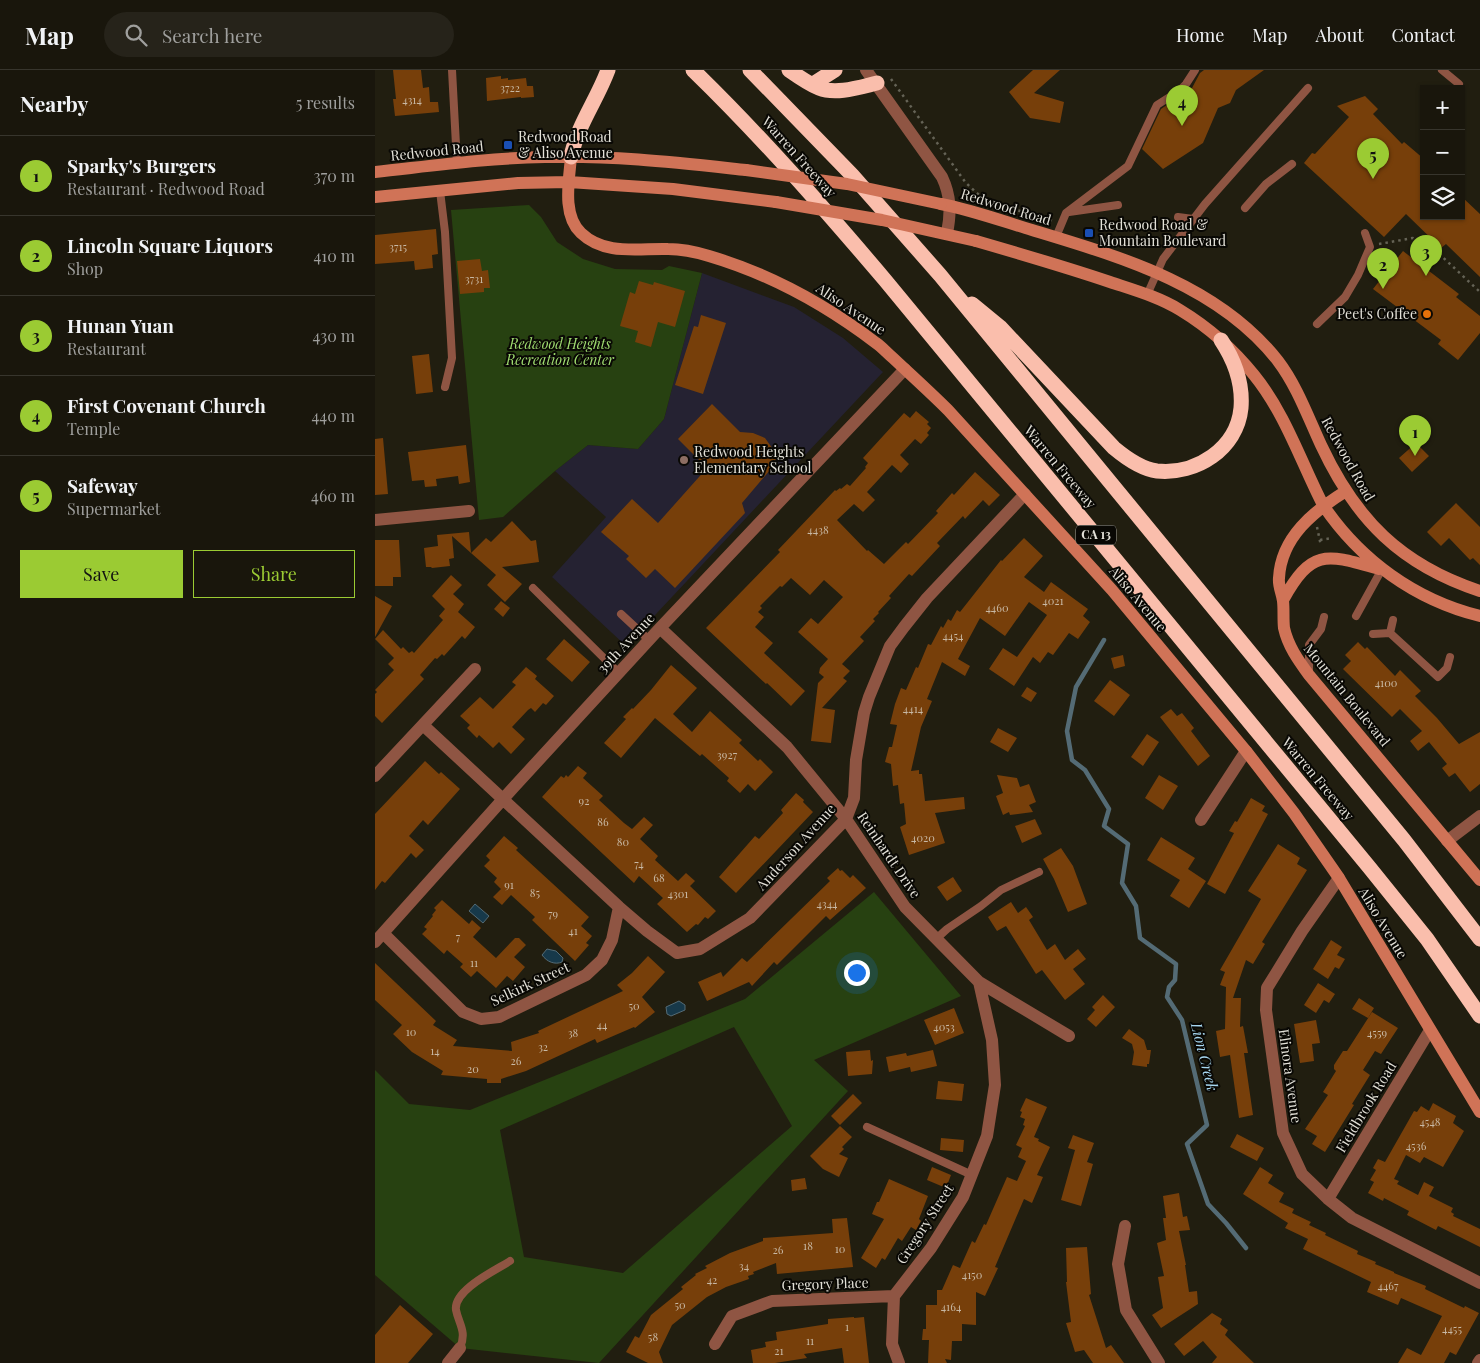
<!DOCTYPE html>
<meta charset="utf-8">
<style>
:root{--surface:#19160c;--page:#26231a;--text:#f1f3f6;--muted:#9f9f9d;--line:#37352d;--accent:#9bcb33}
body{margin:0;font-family:"Playfair Display",serif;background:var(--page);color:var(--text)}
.controls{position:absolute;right:15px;top:15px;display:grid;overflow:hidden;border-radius:0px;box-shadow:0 1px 4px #0004}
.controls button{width:45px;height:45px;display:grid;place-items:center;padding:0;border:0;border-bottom:1px solid var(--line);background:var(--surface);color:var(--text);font:25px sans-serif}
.you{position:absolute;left:481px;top:902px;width:18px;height:18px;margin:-12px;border:4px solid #fff;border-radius:50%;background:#1a73e8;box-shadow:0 0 0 8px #1a73e833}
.badge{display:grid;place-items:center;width:32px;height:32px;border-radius:50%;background:var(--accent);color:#111;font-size:16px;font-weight:700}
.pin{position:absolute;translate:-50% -41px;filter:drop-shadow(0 1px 2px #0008)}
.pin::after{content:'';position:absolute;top:26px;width:18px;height:15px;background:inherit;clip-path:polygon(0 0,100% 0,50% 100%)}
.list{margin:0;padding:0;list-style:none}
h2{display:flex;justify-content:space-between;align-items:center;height:65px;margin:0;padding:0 20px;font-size:21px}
h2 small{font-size:16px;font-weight:400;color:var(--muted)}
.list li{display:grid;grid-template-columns:32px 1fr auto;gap:15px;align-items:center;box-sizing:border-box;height:80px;padding:0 20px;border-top:1px solid var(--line)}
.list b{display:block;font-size:19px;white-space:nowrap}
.list p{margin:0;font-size:16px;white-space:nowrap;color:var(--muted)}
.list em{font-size:16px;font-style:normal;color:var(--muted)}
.actions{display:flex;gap:10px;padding:15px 20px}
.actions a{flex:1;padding:11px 0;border:1px solid var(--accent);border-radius:0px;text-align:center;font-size:18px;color:var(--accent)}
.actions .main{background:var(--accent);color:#111}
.icon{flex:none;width:28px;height:28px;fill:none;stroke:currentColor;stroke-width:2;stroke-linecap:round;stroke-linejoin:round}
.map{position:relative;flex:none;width:1105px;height:1293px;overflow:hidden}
header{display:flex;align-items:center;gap:30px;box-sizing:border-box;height:70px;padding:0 25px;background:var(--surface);border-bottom:1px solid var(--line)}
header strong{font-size:24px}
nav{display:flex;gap:28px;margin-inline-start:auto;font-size:18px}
.search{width:350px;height:45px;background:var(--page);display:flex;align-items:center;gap:12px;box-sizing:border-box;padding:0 18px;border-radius:28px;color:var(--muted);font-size:19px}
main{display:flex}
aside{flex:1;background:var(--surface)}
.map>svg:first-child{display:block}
.education{fill:#252232}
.green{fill:#274111;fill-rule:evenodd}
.water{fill:#17394a;stroke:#546b75}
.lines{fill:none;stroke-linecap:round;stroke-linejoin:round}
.stream{stroke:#546b75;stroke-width:4.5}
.building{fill:#773f0a}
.path{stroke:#656356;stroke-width:2.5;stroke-dasharray:2.5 4;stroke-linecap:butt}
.service{stroke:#8f5543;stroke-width:8}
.minor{stroke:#8f5543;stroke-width:12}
.tertiary{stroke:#8f5543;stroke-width:12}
.secondary{stroke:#d07357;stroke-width:12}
.motorway{stroke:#fabeac;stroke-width:15}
.secondary-bridge{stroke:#d07357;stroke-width:12}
.transit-dot{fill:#1a4fb4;stroke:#090804;stroke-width:2}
.food-dot{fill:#e8710a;stroke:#090804;stroke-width:2}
.education-dot{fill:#8d6e63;stroke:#090804;stroke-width:2}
.labels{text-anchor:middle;stroke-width:4;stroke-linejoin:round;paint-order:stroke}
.number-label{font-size:11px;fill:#c8b8a4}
.shield{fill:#090804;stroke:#a2a098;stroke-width:1}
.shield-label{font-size:12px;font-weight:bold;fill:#e3e1d8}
.poi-label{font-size:14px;fill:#e3e1d8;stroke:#090804;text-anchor:start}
.street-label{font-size:14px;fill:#e3e1d8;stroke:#090804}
.park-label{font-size:14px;font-style:italic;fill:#a0dd71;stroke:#090804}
.water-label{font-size:15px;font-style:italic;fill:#a7d7f1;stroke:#090804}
</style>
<header>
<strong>Map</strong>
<div class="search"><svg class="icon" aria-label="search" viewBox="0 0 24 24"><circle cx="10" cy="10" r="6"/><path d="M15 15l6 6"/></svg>Search here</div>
<nav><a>Home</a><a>Map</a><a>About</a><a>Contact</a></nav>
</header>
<main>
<aside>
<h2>Nearby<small>5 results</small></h2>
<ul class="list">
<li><span class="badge">1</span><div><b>Sparky's Burgers</b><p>Restaurant · Redwood Road</p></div><em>370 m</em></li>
<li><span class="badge">2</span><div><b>Lincoln Square Liquors</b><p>Shop</p></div><em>410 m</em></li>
<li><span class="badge">3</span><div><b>Hunan Yuan</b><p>Restaurant</p></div><em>430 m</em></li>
<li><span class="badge">4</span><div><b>First Covenant Church</b><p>Temple</p></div><em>440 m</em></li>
<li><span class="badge">5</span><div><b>Safeway</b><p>Supermarket</p></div><em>460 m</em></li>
</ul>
<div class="actions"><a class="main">Save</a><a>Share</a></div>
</aside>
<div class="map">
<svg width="1105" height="1293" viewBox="0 0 1105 1293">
<rect width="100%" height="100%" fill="#211e10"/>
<path class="education" d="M327 203 419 237 468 268 508 302 251 576 177 507 231 447 180 401 213 375 263 379 289 349Z"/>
<path class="green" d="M154 135 166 147 182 172 208 189 240 199 287 200 294 196 327 203 289 349 263 379 213 375 180 401 128 447 104 450 76 140Z
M499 822 586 926 439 990 473 1021 224 1293 85 1278 0 1205V1000L34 1034 95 1040 370 929ZM359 957 417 1056 248 1203 149 1187 125 1060Z"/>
<path class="water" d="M100 834 114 846 108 853 94 841Z
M172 879 181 881 188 888 187 892C180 895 172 892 167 885Z
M304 931 310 935V940L296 946 292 944 291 937Z"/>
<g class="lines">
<path class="stream" d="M729 570 701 617 692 661 697 690 710 700 734 739 729 756 753 774 747 813 761 836 765 868 801 894 800 910 794 917 792 927 807 950 832 1055 812 1074 833 1134 851 1153 871 1178"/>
</g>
<path class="building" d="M18 0H46L48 18 54 17 55 32H63L64 42 20 46 18 29H21Z
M658 0H685L659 23 689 32 685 53 655 48 634 22Z
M829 0H889L861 20 855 33 843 38 828 73 788 99 767 79 786 39 817 18 825 3Z
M126 6V9L133 8V10L151 8 152 16H158L159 27 146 28V27L112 31 111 8Z
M990 26 1003 39 998 44 1027 74 1029 72 1049 89V146H1086V126L1105 144V207L1071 174 1066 178 1031 144 1009 167 929 93 937 83 940 84 974 47 962 36Z
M61 159 63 184 57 185 58 198 40 200 39 191 0 194V165Z
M1028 181 1084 224 1081 227 1105 246V263L1083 290 1063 274 1066 270 998 219Z
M105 189 107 201 113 200 115 218H109V222L85 224 82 191Z
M264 211 278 215 279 212 310 221 300 257 283 252 276 277 260 272 263 261 245 256 255 222 260 224Z
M326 245 351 253 328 324 300 315 319 256 323 257Z
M54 284 58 322 41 324 37 286Z
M337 334 365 362 378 363 390 368 400 382 401 393 367 433 370 443 300 518 280 499 271 508 251 489 254 486 226 462 257 429 283 453 332 398 303 369Z
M541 341 554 352 552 354 556 358 552 363 554 365 546 374 540 369 525 385 534 394 526 403 517 395 492 422 500 430 488 442 479 434 462 450 492 481 493 480 509 494 531 472 533 474 563 443 561 441 577 423 579 425 600 402 625 425 614 436 608 430 590 449 588 446 562 473 565 476 537 506 534 504 514 526 516 528 503 542 504 543 498 549 500 551 485 567 489 571 467 594 475 601 468 608 472 611 447 638 460 640 456 673 436 671 443 613 449 607 444 603 445 598 453 589 423 562 436 548 443 554 468 527 449 510 435 525 416 508 407 517 405 516 385 536 387 538 383 542 389 547 380 557 398 573 389 583 430 621 416 636 392 613 391 614 331 558 405 482 403 480 460 420 461 421 465 418 466 419 472 414 475 416 491 398 490 397 493 393 488 388 529 343 535 348Z
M8 368 13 424 0 425V369Z
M1041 373 1054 386 1037 402 1024 388Z
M91 375 95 412 84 414 83 406 61 409 62 416 50 417 49 410 37 411 33 382Z
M1081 433 1105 457V495L1098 488 1095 490 1074 468 1066 476 1052 462Z
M137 451 156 471 161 470 164 492 127 497 147 514 130 532 112 515 121 505 96 483 111 468 116 472Z
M94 462 96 483 77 466 79 488 74 489 75 496 57 498 56 497H51L49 478 63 476 62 465Z
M649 468 668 486 649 507 669 522 676 512 713 539 708 546 715 552 703 569 694 563 678 585 673 582 665 593 658 587 639 616 614 599 628 578 642 587 672 545 654 532 630 566 605 548 583 589 595 596 590 606 567 592 552 629 557 631 546 657 536 701 544 700V704H547L550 731 589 727 590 739 560 743 570 773 534 785 525 757 531 754 529 733 525 734 523 715 518 716 516 694 510 692 514 677H517L522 655 515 654 520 634 526 618 531 620 541 597 543 598 553 574 556 575 566 556 568 558 573 549 576 551 582 540 585 542 626 490 627 491Z
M0 470H24L26 507H18V516H0Z
M76 505 87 515 78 524 89 534 83 542 100 557 90 569 87 566 69 586 67 584 62 589 60 588 45 605 49 609 7 653 0 646V624L2 622 0 620 19 600 13 594 19 588 0 569 8 560 26 579 28 577 34 583 37 581 39 583 68 550 64 546 70 539 57 526Z
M0 526 17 536 0 567Z
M126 531 135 538 128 547 119 539Z
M189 569 215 592 197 612 171 589Z
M983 572 990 579 992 577 1020 606 1025 600 1046 621 1040 626 1062 648 1084 674 1105 662V714L1095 722 1080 703 1074 707 1067 698 1072 694 1054 672 1043 681 1035 671 1047 661 1025 639 1017 647 968 599 976 591 970 585Z
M748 585 750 596 739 599 736 588Z
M296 595 322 618 298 644 317 662 335 641 367 670 364 673 383 691 385 689 398 702 380 721 373 714 365 723 352 711 354 708 327 684 325 686 280 648 246 688 229 673 251 649 248 647 257 638 258 639 276 620Z
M151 597 162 606 160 609 179 626 171 635 168 633 160 642 156 638 153 640 137 657 150 669 136 684 124 672 118 678 104 665 102 668 92 658 95 655 85 646 105 627 118 639 141 615 137 612Z
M735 610 755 625 739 646 719 631Z
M652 617 662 623 656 632 646 626Z
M796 639 802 646 807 643 819 658 816 661 835 686 823 696 785 647Z
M623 658 642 668 633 682 615 672Z
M772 664 784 672 768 696 756 687Z
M50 691 64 704 66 702 85 719 53 755 48 750 34 766 49 780 41 788 36 783 10 813 7 811 0 820V744Z
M203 696 212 703 208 708 228 726 224 730 249 753 257 759 269 747 278 755 265 769 283 786 280 790 303 811 311 803 320 811 315 816 341 841 333 849 330 847 323 855 321 854 312 862 282 834 288 828 264 806 259 813 167 727 186 706 189 708 191 705 193 707Z
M622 705 642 708 645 717 654 714 661 732 654 735 658 742 635 745 634 742 628 745 621 726 628 723Z
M784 705 803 716 788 740 770 728Z
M421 723 429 730 428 732 438 742 361 823 344 807 380 766 384 769 408 743 406 740Z
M876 728 890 736 887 741 893 744 850 824 832 814 859 763 854 761 860 751 862 752Z
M660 749 667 764 647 773 640 756Z
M129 766 143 778 141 780 214 847 206 856 217 866 211 873 214 875 200 891 157 850 160 847 136 825 127 835 118 827 126 819 119 812 122 808 109 796 115 790 111 786Z
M786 767 820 788 813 799 831 811 814 838 795 826 805 810 772 790Z
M903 774 925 788 922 794 932 800 887 872 890 874 878 894 871 890 858 928H866L865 957 868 956 873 983H869L878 1045 864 1048 855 985 845 987 841 961 850 959 851 917 845 915 850 902 845 900 886 829 873 821Z
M686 778 698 796 712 834 693 842 679 809 668 789Z
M463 798 465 801 467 800 475 808 478 805 491 818 455 850 451 846 402 895 399 892 377 916 374 912 332 931 323 912 346 902 348 907 367 888 372 892 455 811 452 808Z
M578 807 587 821 572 831 562 817Z
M67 830 94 854 97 850 106 858 98 867 121 888 140 868H144L151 875 139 887 150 897 138 911 132 906 121 918 102 901 96 907 85 897 88 894 72 880 69 884 47 864 52 859 49 857 58 846 57 845 61 840 59 838Z
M636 832 643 843 651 837 658 847 654 850 672 880 680 874 690 890 703 879 711 889 698 899 710 914 690 930 667 900 661 904 631 856 622 861 613 847Z
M956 870 967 877 962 885 970 889 964 899 960 897 953 909 938 899Z
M273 886 290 902 267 927 280 942 260 958 259 957 222 973 220 969 151 1001 126 1009V1013H112V1009L66 1005 68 1001 37 982 18 964 27 955 0 930V893L61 951 58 955 82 970 78 976 137 981 136 972 164 963 163 961 248 921 242 915 257 903Z
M943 913 960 924 954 933 949 930 941 943 929 935Z
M728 925 740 937 721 957 712 949 720 940 717 937Z
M984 928 999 938 993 948 977 939Z
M579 938 589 963 560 975 549 950Z
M997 942 1023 958 1006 984 1000 981 988 1000 995 1005 977 1034 979 1035 950 1082 937 1074 942 1066 930 1059 953 1025 948 1022 961 1001 959 999V995L968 981H972Z
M941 950 945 973 937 974 939 991 925 993 919 954Z
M754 959 769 970 772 980H776L774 994H772V997L757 995 759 982 757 974 747 968Z
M495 980 496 991 498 990 497 1004 473 1006 471 982Z
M558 980 562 996 536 1002 535 997 514 1002 511 987 531 983 532 986Z
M563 1011 589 1014 587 1031 561 1029Z
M478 1024 487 1033 465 1055 456 1046Z
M651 1028 672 1037 659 1067 664 1069 663 1071 675 1077 662 1105 668 1107 657 1133 649 1129 620 1197 623 1198 610 1226 601 1222V1255L587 1254V1271H577L576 1290 570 1289 572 1293H553L554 1270H547L548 1259H551V1235H562V1220H567L578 1195 585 1198 597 1171 600 1173 609 1154 611 1155 632 1107 642 1111 651 1091 643 1087 647 1078 641 1075 650 1056 648 1055 650 1049 645 1047 647 1042 645 1041Z
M1058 1033 1081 1046 1078 1053 1089 1061 1068 1097 1049 1087 1045 1093 1031 1085 1019 1109 1024 1111 1022 1114 1043 1125 1049 1112 1059 1117 1054 1126 1078 1138 1076 1142 1079 1144 1078 1146 1105 1159V1177L1063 1156 1061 1160 1032 1145 1034 1141 1009 1128 1008 1131 993 1123 999 1112 995 1110 1001 1100 998 1098 1003 1089 1010 1092 1039 1041 1042 1042 1046 1036 1054 1041Z
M465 1056 477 1067 467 1077 469 1079 464 1084 473 1088 464 1107 448 1099 435 1086Z
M862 1064 889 1078 882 1091 855 1077Z
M698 1065 719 1073 712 1092 718 1094 706 1136 686 1130 700 1080 693 1078Z
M566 1068 589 1070 588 1082 565 1080Z
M557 1097 576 1105 571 1118 552 1110Z
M885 1097 898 1105 893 1113 909 1123 904 1132 919 1139 917 1143 936 1152 934 1155 951 1163 950 1165 983 1181 982 1184 1001 1192 1000 1194 1019 1202V1203L1051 1216 1050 1219 1089 1238 1090 1236 1104 1243 1081 1285 1075 1282 1069 1293H1023L1032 1278 1046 1285 1067 1246 1026 1228 1023 1235 992 1222 996 1212 928 1179 933 1169 910 1158 913 1153 868 1124Z
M430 1108 432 1119 417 1121 416 1110Z
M514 1109 553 1126 544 1149 546 1151 541 1160 536 1157 527 1171 523 1168 510 1190 507 1188 501 1198 486 1188 509 1149 497 1144 502 1132H504Z
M804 1123 808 1147 812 1146 815 1160 804 1161 811 1195H810L814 1222 822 1221 823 1234 786 1258 777 1245 788 1238 783 1207 789 1206 782 1173 791 1170 788 1148H791L788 1126Z
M472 1148 478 1197 402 1204 401 1193 378 1202 379 1204 373 1206 374 1209 351 1217 332 1227 297 1255 284 1282 288 1293H273L251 1282 260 1266 264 1268 276 1245 308 1219 306 1217 321 1205 320 1204 332 1198 330 1196 355 1183 388 1171V1168L458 1163 457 1149Z
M712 1177 716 1224 714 1225 731 1278 736 1275 749 1293H718L709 1280 700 1282 691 1253 696 1252 691 1212H692L691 1178Z
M25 1235 58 1264 33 1293H0V1265Z
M837 1243 847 1249 845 1254 853 1260 850 1265 879 1293H837L842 1287 828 1271 809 1286 799 1274Z
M479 1247V1248L489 1247 494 1293H469L467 1278 429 1284 432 1288 400 1293H378L376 1280 391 1277 390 1272 402 1270 401 1262 453 1254V1249Z"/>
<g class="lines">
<path class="path" d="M516 9 591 113 604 125 618 133 679 151
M1004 174 1038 168 1060 180 1105 222
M942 457 946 476
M945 470 957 468"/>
<path class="service" d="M77 0 82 94
M1067 0 1084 14
M65 121 70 162 77 288 70 317
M870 138 891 114 917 94
M694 142 743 135
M803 147 818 149
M681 167 691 143 753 96 782 35 804 21 811 14 820 0
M772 225 788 189 830 134 933 18
M942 254 970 227 983 205 995 177 990 163
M158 518 244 603
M246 544 274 570
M981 546 1007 499
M1015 563 1063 607 1072 598 1075 587
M1015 563 1018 550
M998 564 1015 563
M934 605V575L946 559 949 547
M561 869 572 859 606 836 626 820 664 802
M492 1057 597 1105
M85 1278C92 1261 84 1255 81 1240 78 1220 121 1200 135 1191"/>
<path class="minor" d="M491 0 567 107C576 126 576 143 572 163
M0 450 94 441
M285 558 412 677 471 749 530 837 604 912 694 966
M48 655 244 837 272 861 302 883 325 879 375 848 471 749 479 728 481 690 489 643 494 627 515 576 529 557 552 528 650 424
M0 706 100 599
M826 750 871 681
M1072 771 1105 746
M964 808 927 861 892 918 891 940 908 1063 927 1104 953 1129 977 1148 1105 1213
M8 863 88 942 106 949 124 947 211 905 227 890 237 870 244 837
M0 872 138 718 285 558 530 299
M953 1129 1055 960
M750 1156 743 1194 751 1240 784 1293
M340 1274 357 1246 397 1231 519 1226
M73 1293 85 1278
M524 1293 517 1274 519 1226 556 1178 588 1127 612 1066 620 1015 617 970 604 912"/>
<path class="tertiary" d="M1103 1293 1105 1290"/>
<path class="secondary" d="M196 87C194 111 187 145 206 163 230 186 264 178 293 179 307 179 321 182 334 186 395 204 451 235 501 273 507 277 512 283 518 288 536 305 555 322 573 340L737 520 871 681 919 743 964 808 1105 1042
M0 102C56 96 113 88 170 87 237 85 305 93 371 100
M0 127 143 113 194 112 298 119 401 132
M566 134C597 140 627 151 657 160 746 187 844 215 903 291 922 316 933 347 946 375 981 450 1026 495 1105 521
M601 171C646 184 691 197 735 212 759 220 784 227 805 240 833 257 859 280 879 305 910 343 926 392 948 435 985 490 1040 530 1105 546
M971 421C939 441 906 467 904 508 903 516 907 523 908 531 909 540 908 549 909 558 913 576 923 590 934 605L1105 810
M908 530C937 478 951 484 1004 499"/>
<path class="motorway" d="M318 0C386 66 448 137 510 210L994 797 1052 869 1105 946
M375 0 477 105 565 205 1029 770 1105 869
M414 0C424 7 434 14 444 18 461 25 485 17 502 13
M438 14 460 0
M196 87C202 56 222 30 233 0
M597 234 625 257 739 378C751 388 766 399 782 401 821 405 862 379 866 338 868 313 860 291 846 270"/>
<path class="secondary-bridge" d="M371 100 472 114 566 134
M401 132 507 150 601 171"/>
</g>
<g class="transit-dot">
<rect x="128" y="70" width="10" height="10" rx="2.5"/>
<rect x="709" y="158" width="10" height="10" rx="2.5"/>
</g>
<circle class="food-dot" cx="1052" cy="244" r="5"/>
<circle class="education-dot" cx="309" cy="390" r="5"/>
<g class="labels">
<g class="number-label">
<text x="135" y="22">3722</text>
<text x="37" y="34">4314</text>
<text x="23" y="181">3715</text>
<text x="99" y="213">3731</text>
<text x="443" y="464">4438</text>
<text x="678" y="535">4021</text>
<text x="622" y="542">4460</text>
<text x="578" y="570">4454</text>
<text x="1011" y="617">4100</text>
<text x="538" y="643">4414</text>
<text x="352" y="689">3927</text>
<text x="209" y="735">92</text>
<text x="228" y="756">86</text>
<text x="548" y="772">4020</text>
<text x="248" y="776">80</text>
<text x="264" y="798">74</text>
<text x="284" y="812">68</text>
<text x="134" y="819">91</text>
<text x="160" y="827">85</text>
<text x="303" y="828">4301</text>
<text x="452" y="838">4344</text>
<text x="178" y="848">79</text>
<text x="198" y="865">41</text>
<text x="83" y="871">7</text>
<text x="99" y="897">11</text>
<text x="259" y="940">50</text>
<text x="227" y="959">44</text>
<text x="569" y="961">4053</text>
<text x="36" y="966">10</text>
<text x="198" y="967">38</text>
<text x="1002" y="967">4559</text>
<text x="168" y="981">32</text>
<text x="60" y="985">14</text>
<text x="141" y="995">26</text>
<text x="98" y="1003">20</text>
<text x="1055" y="1056">4548</text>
<text x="1041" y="1080">4536</text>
<text x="433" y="1180">18</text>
<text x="465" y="1183">10</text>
<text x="403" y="1184">26</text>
<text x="369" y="1200">34</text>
<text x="597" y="1209">4150</text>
<text x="337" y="1214">42</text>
<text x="1013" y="1220">4467</text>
<text x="305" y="1239">50</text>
<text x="576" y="1241">4164</text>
<text x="472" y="1261">1</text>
<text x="1077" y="1263">4455</text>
<text x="278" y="1271">58</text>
<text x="435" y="1275">11</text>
<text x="404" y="1285">21</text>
</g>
<rect class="shield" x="701" y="455.5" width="40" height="19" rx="4"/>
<g class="shield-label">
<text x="721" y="469">CA 13</text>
</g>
<g class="poi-label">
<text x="143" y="72">Redwood Road<tspan x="143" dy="16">&amp; Aliso Avenue</tspan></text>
<text x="724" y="160">Redwood Road &amp;<tspan x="724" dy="16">Mountain Boulevard</tspan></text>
<text x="1042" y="249" text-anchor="end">Peet's Coffee</text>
<text x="319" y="387">Redwood Heights<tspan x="319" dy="16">Elementary School</tspan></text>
</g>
<g class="street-label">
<text transform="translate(62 81) rotate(-6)" y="5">Redwood Road</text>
<text transform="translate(424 87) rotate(48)" y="5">Warren Freeway</text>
<text transform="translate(631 137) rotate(17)" y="5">Redwood Road</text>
<text transform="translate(476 239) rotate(34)" y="5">Aliso Avenue</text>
<text transform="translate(973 389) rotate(61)" y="5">Redwood Road</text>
<text transform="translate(685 397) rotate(50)" y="5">Warren Freeway</text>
<text transform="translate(763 529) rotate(50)" y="5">Aliso Avenue</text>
<text transform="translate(251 573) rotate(-47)" y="5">39th Avenue</text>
<text transform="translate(972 625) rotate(51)" y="5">Mountain Boulevard</text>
<text transform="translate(943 709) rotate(50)" y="5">Warren Freeway</text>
<text transform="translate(421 777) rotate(-48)" y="5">Anderson Avenue</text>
<text transform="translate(514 785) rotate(56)" y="5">Reinhardt Drive</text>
<text transform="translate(1008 853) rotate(59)" y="5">Aliso Avenue</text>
<text transform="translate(155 914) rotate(-25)" y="5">Selkirk Street</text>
<text transform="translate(915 1006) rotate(82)" y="5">Elinora Avenue</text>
<text transform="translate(991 1037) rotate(-59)" y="5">Fieldbrook Road</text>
<text transform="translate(550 1154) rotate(-57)" y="5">Gregory Street</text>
<text transform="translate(450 1214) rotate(-2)" y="5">Gregory Place</text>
</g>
<g class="park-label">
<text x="185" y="279">Redwood Heights<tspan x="185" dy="16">Recreation Center</tspan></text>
</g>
<g class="water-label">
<text transform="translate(829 987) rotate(76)" y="5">Lion Creek</text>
</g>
</g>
</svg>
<div class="controls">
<button>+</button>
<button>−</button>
<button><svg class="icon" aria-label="layers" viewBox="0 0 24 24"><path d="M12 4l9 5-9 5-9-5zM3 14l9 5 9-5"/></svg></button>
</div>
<div class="you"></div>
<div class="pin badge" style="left:1040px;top:386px">1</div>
<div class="pin badge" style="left:1008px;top:219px">2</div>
<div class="pin badge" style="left:1051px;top:206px">3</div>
<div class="pin badge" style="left:807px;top:56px">4</div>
<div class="pin badge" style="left:998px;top:109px">5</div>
</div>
</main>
